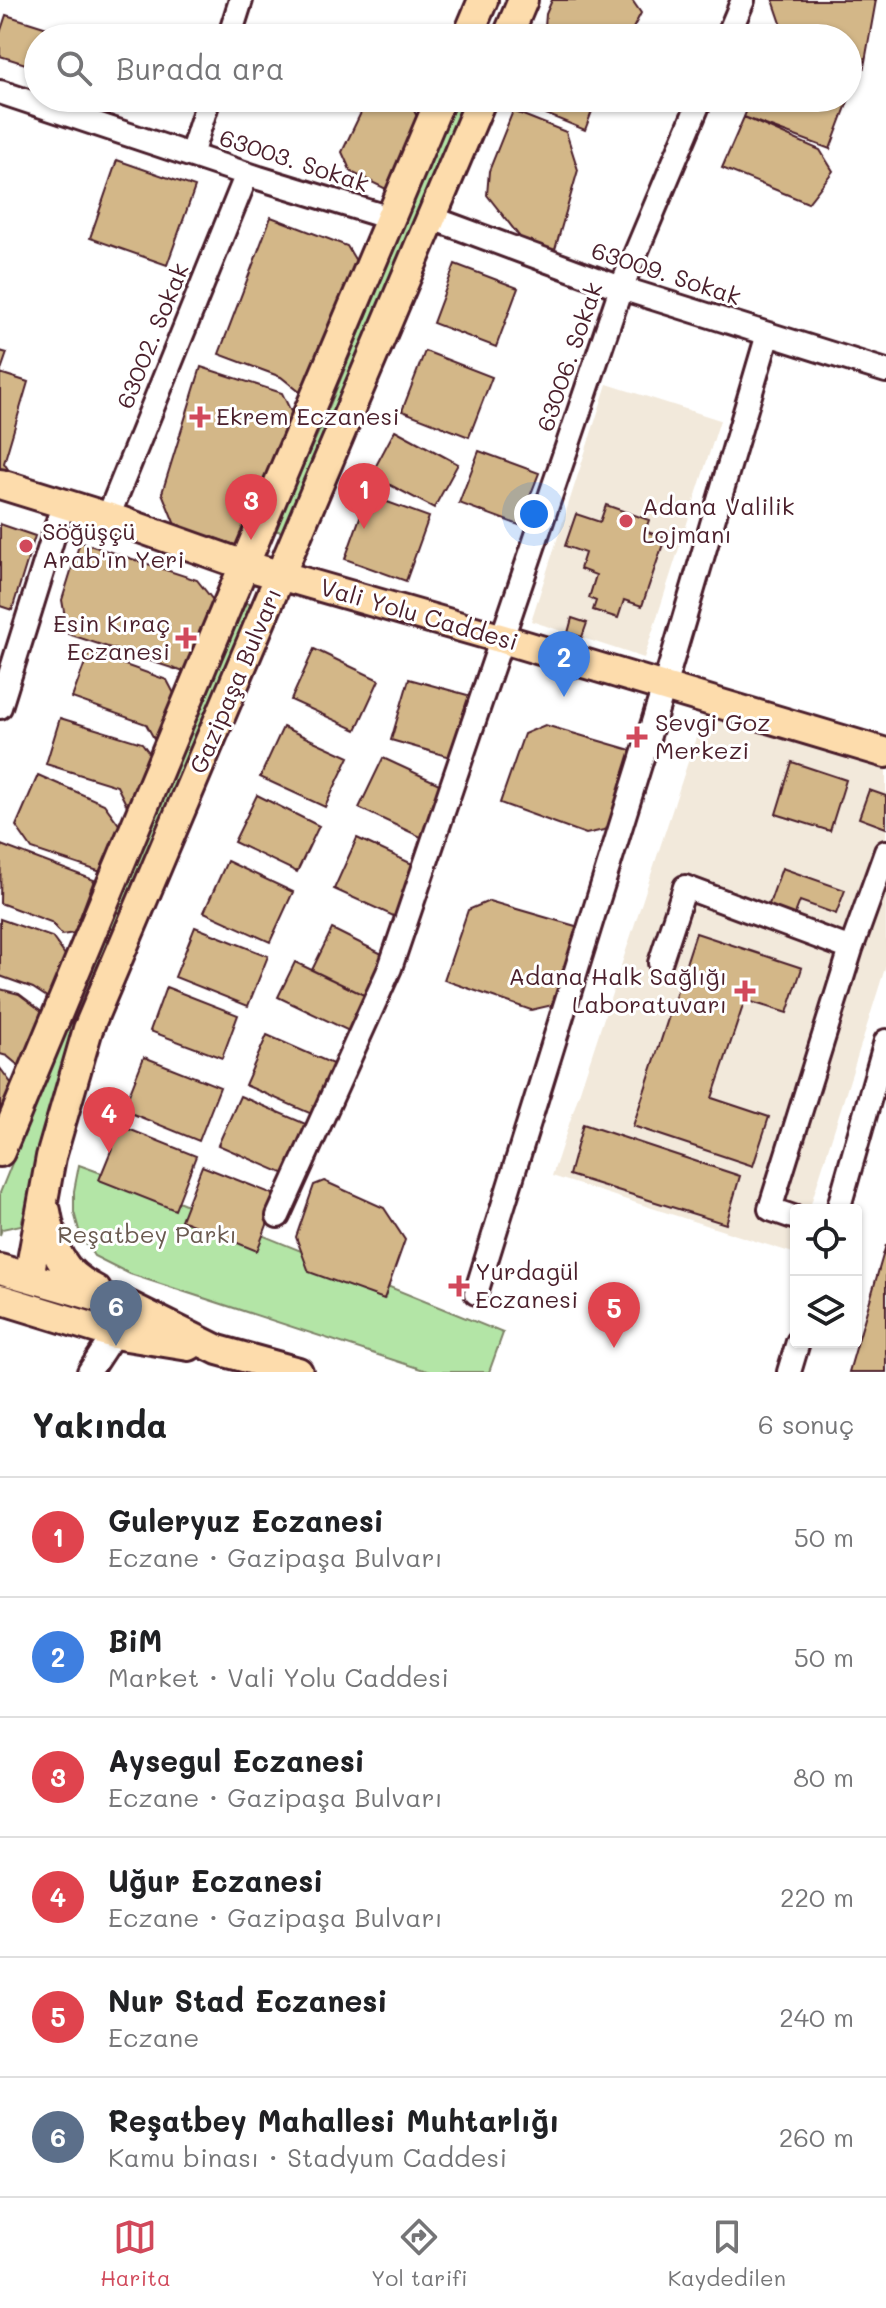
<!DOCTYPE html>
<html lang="tr">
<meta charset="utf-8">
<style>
:root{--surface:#fff;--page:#f2f2f2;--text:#202124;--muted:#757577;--line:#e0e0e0;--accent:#d1495b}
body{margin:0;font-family:Mali,sans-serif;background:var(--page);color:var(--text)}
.controls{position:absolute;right:24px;bottom:24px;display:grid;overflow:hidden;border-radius:8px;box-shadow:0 2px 6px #0004}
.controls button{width:72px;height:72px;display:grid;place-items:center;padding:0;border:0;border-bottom:2px solid var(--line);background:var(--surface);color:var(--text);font:40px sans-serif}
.you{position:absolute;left:534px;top:514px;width:28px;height:28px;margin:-20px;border:6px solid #fff;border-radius:50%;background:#1a73e8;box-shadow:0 0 0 12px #1a73e833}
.badge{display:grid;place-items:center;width:52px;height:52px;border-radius:50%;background:var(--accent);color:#fff;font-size:26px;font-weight:700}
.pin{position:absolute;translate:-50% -66px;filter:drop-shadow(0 2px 4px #0008)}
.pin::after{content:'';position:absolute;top:42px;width:28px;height:24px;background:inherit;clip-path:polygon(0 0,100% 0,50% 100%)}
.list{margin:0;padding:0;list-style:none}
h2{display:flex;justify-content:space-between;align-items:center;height:104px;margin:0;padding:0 32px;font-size:34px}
h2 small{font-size:26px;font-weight:400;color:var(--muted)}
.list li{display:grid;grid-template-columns:52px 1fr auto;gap:24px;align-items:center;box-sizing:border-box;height:120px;padding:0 32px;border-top:2px solid var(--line)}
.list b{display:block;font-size:30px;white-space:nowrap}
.list p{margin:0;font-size:26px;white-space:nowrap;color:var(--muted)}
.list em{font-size:26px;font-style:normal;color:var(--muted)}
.icon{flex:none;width:44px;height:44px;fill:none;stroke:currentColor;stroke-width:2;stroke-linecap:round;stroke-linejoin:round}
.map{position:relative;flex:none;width:886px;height:1372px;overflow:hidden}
.search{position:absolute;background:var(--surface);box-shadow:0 2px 6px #0004;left:24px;right:24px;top:24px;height:88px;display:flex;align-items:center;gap:20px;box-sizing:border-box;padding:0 28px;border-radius:44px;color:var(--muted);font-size:30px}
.sheet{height:824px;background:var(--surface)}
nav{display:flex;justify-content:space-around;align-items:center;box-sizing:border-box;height:112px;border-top:2px solid var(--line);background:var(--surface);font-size:22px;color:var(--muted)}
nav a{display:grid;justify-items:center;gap:4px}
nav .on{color:var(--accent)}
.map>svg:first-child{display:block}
.built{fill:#f2e9db}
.green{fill:#b3e5a6;stroke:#7e8268;stroke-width:2}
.building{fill:#d3b788;stroke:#4a1f2b;stroke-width:2}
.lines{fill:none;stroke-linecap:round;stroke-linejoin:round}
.minor-casing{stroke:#4a1f2b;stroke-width:28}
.major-casing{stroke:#4a1f2b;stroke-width:34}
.minor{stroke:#fff;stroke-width:22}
.major{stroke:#fddcac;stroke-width:28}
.poi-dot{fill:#d1495b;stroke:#fff;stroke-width:3}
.labels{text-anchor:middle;stroke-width:6;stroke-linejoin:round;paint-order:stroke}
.street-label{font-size:24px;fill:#4a1f2b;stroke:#fff}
.poi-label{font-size:24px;fill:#4a1f2b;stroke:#fff;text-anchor:start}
.park-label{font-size:24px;fill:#6a5a50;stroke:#fff}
</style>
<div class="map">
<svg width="886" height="1372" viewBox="0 0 886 1372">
<rect width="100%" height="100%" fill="#fff"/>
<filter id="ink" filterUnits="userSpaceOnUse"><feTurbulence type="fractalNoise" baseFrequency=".0125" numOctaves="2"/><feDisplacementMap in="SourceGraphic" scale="16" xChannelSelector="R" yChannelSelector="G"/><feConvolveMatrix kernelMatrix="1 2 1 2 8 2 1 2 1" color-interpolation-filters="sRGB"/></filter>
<g filter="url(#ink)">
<path class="built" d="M607 384 720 420 644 658 531 621Z
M709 698 886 765V965L809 1210H796V1254L552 1176Z"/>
<path class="green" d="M456 98H467L283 532 273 530 320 429Z
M244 602 252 605 78 1024 21 1225 2 1229 0 1235V1193L69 1022Z
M79 1165 173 1199 503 1333 489 1372H430L130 1274 94 1256 80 1234 74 1212V1191Z"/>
<path class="building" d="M552 0H632L641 13 628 38H571L545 27 546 14Z
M773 0H876L864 67 853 55 848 54V38H794L785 35Z
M6 15 79 38H38V68L0 56V33Z
M848 71 858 75 830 149 744 117 752 98H848Z
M368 98H408L419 121 386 189 351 172 342 152Z
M521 98H597L585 130 519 103Z
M513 111 566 132 578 170 554 253 527 246 487 195 489 171Z
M744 117 820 150 833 171 808 203 722 168Z
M117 160 195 187 167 265 90 238Z
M271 217 347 246 362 271 311 401 281 377 219 354Z
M455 264 518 288 496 347 433 323Z
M0 351 7 353 0 373 28 382 4 463 13 477 0 473Z
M425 351 492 377 469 437 402 411Z
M201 367 282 393 296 422 253 551 175 525 162 493Z
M395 430 458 464 434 508 371 475Z
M479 451 539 473 519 525 459 503Z
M368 495 429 517 406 581 345 559Z
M606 505 649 520 645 531 665 538 642 606 624 600 618 618 593 610 596 601 589 598 596 575 580 569 585 553 565 546 576 514 600 522Z
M0 524 35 536 12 610 0 606Z
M80 542 197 580 216 604 193 675 68 634 62 600Z
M572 618 587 623 582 637 568 633Z
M314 649 379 680 356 730 291 700Z
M89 652 167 680 179 703 157 744 146 724 72 698Z
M409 679 482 699 464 761 391 740Z
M60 718 142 743 156 762 129 810 117 786 46 764Z
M545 725 634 751 613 828 586 834 500 803 524 734Z
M283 727 349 757 325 807 260 777Z
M383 758 448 788 425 839 359 808Z
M792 762 846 780 830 831 776 814Z
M38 775 104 804 120 826 104 873 32 849 16 826Z
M869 790 886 796V828L859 818Z
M257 795 319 826 297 872 234 842Z
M357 838 423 869 400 919 334 889Z
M1 845 94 880 74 933 62 935 51 922 0 903Z
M227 861 293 892 270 942 204 912Z
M782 868 845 890 836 914 800 901 793 919 767 910Z
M489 901 579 927 557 1004 531 1010 444 980 468 910Z
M0 919 52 937 73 966 59 1005 33 988 0 976Z
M195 927 268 956 248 1006 175 977Z
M332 929 388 957 368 997 312 970Z
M696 933 802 968 787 1013 745 1000 712 1098 769 1117 753 1166 633 1126Z
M295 962 368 997 351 1032 278 997Z
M166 987 238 1015 222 1058 150 1031Z
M0 989 19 994 47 1015 31 1076 7 1056 0 1054Z
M267 1035 335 1065 314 1115 245 1085Z
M144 1057 220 1087 199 1141 123 1110Z
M0 1068 17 1091 0 1131Z
M240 1096 308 1125 287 1175 218 1145Z
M583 1124 740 1176 726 1224 569 1175Z
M121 1126 196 1156 175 1210 99 1180Z
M202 1166 278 1196 257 1251 181 1220Z
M324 1181 384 1208 405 1240 384 1299 309 1272 296 1237 314 1185Z
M886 1245V1372H849Z"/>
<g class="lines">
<g class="minor-casing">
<path id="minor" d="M229 38 241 0
M727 38 743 0
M0 92 259 178 390 218
M191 155 209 98
M432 218 621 288 886 371
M108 517 247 174
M0 707 63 505
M660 963 685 887 851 949 886 852
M838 1210 886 1041
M278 1216 390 968 621 288 701 98
M796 1218 770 1209 851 949
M476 1293 664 687 768 334
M89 1372 114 1334 129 1306
M789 1372 798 1342"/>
</g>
<g class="major-casing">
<path id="major" d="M467 38 483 0
M507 38 523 0
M0 484 123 522 244 565 503 639 886 753
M0 1152 232 594 441 98
M46 1211C53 1250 59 1271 96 1290
M0 1269 129 1306 218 1350 298 1372
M29 1277 51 1157 88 1029 482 98
M0 1299 114 1334 189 1346"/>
</g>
<use href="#minor" class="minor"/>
<use href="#major" class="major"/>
</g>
</g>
<g class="poi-dot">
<path d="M196 405h8v8h8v8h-8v8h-8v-8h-8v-8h8z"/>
<circle cx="626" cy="521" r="8"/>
<circle cx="26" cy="546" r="8"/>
<path d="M182 626h8v8h8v8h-8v8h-8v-8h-8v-8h8z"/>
<path d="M633 725h8v8h8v8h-8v8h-8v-8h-8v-8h8z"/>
<path d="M741 979h8v8h8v8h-8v8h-8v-8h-8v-8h8z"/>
<path d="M455 1274h8v8h8v8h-8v8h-8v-8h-8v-8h8z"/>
</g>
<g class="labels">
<g class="street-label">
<text transform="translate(294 161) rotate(18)" y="8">63003. Sokak</text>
<text transform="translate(666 274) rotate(18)" y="8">63009. Sokak</text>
<text transform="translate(153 336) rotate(-68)" y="8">63002. Sokak</text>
<text transform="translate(570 357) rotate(-71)" y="8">63006. Sokak</text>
<text transform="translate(419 615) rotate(16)" y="8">Vali Yolu Caddesi</text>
<text transform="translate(236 681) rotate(-67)" y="8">Gazipaşa Bulvarı</text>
</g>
<g class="poi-label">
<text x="216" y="425">Ekrem Eczanesi</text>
<text x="642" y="515">Adana Valilik<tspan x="642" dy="28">Lojmanı</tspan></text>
<text x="42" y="540">Söğüşçü<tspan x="42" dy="28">Arab'ın Yeri</tspan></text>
<text x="170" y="632" text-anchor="end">Esin Kıraç<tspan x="170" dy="28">Eczanesi</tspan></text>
<text x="655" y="731">Sevgi Goz<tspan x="655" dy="28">Merkezi</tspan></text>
<text x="727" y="985" text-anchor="end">Adana Halk Sağlığı<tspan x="727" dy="28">Laboratuvarı</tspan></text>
<text x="475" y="1280">Yurdagül<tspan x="475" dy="28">Eczanesi</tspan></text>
</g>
<g class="park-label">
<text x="147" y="1243">Reşatbey Parkı</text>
</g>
</g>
</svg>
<div class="controls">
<button><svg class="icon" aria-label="locate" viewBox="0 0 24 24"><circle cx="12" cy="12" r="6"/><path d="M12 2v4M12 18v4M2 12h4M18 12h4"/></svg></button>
<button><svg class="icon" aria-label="layers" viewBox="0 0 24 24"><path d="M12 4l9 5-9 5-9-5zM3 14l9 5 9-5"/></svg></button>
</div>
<div class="you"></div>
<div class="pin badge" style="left:364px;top:529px;background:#e0444e">1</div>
<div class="pin badge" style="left:564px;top:697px;background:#3f7fe0">2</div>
<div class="pin badge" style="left:251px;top:540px;background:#e0444e">3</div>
<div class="pin badge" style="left:109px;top:1153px;background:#e0444e">4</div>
<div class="pin badge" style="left:614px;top:1348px;background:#e0444e">5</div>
<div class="pin badge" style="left:116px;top:1346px;background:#5c6f8a">6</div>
<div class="search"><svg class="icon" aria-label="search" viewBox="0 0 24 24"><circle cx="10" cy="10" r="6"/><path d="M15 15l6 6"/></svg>Burada ara</div>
</div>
<section class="sheet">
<h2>Yakında<small>6 sonuç</small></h2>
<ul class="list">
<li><span class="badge" style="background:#e0444e">1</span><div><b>Guleryuz Eczanesi</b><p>Eczane · Gazipaşa Bulvarı</p></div><em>50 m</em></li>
<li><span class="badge" style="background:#3f7fe0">2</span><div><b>BiM</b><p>Market · Vali Yolu Caddesi</p></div><em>50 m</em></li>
<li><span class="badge" style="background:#e0444e">3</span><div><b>Aysegul Eczanesi</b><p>Eczane · Gazipaşa Bulvarı</p></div><em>80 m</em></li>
<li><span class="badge" style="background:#e0444e">4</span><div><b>Uğur Eczanesi</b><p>Eczane · Gazipaşa Bulvarı</p></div><em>220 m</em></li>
<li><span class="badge" style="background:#e0444e">5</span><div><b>Nur Stad Eczanesi</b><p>Eczane</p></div><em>240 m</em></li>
<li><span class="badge" style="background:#5c6f8a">6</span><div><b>Reşatbey Mahallesi Muhtarlığı</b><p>Kamu binası · Stadyum Caddesi</p></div><em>260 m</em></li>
</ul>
</section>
<nav>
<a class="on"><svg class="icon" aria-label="map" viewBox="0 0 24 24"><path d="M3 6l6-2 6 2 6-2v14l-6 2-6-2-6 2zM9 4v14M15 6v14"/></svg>Harita</a>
<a><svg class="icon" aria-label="directions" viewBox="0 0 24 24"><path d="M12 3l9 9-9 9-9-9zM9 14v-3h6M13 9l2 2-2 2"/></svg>Yol tarifi</a>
<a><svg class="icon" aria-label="saved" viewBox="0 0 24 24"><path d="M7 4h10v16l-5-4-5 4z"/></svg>Kaydedilen</a>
</nav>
